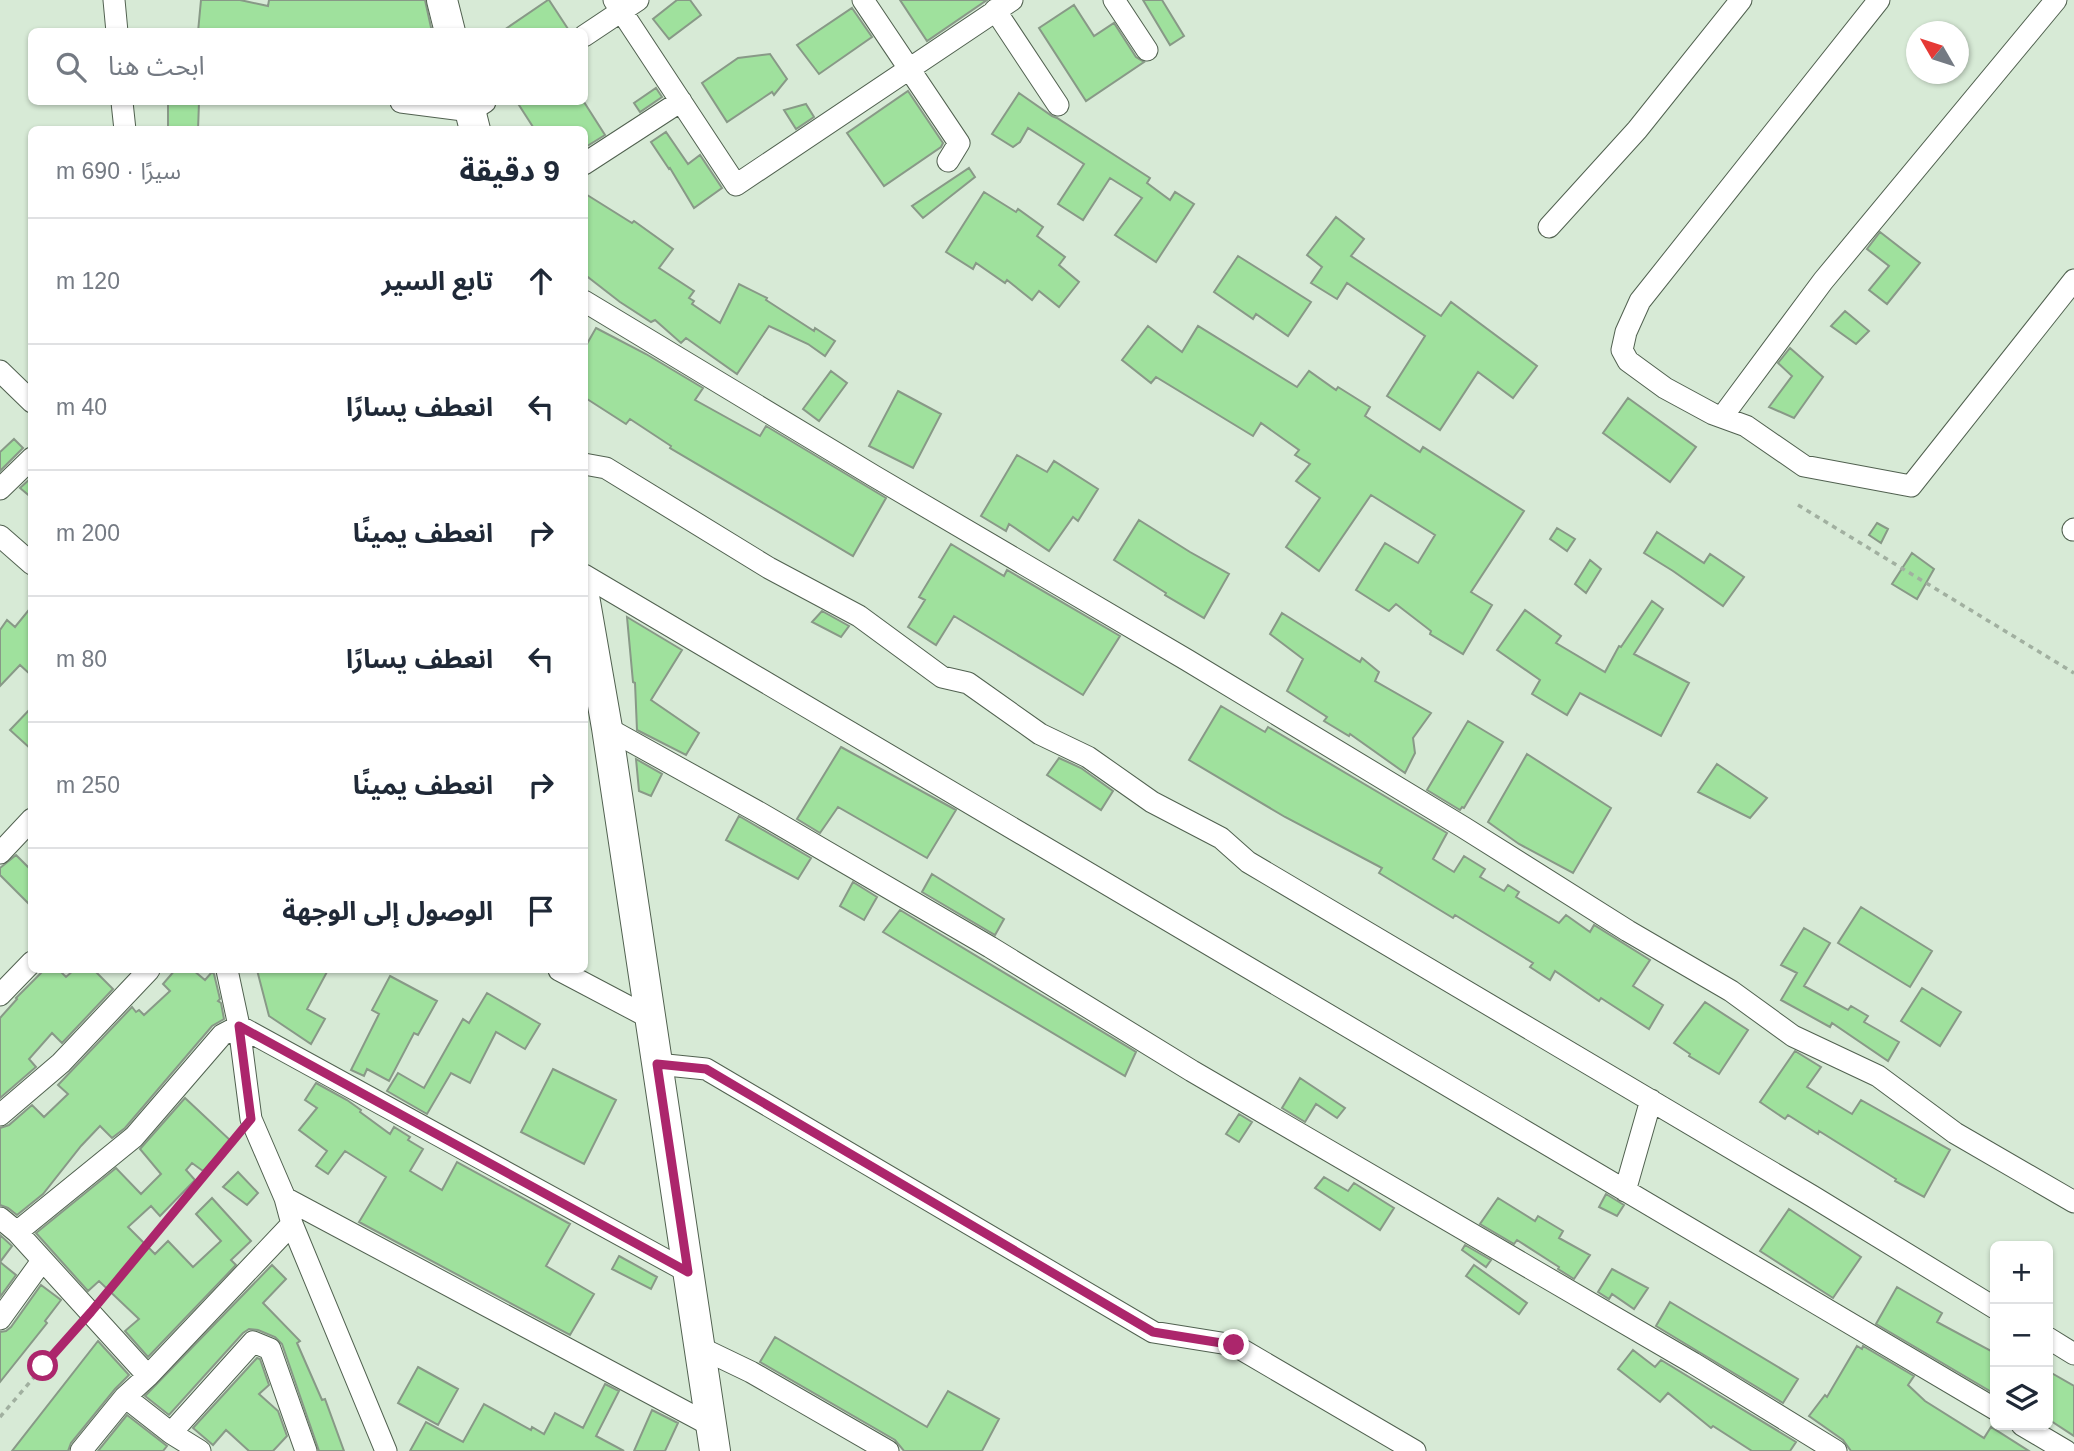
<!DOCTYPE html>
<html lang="ar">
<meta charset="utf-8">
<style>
:root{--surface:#fff;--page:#f2f2f3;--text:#1f2937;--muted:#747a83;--line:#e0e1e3}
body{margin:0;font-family:Helvetica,"Noto Sans Arabic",sans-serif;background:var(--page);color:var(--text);direction:rtl}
.controls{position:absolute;right:21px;bottom:21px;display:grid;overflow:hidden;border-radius:10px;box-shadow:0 2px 5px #0004}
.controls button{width:63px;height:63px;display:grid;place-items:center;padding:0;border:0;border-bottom:2px solid var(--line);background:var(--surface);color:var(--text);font:35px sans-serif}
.compass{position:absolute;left:1906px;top:21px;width:63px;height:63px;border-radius:50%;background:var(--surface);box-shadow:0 2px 5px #0004;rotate:309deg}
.stop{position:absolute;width:21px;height:21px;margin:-16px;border:5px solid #ac266c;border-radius:50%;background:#fff}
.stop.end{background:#ac266c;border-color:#fff;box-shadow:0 2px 7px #0008}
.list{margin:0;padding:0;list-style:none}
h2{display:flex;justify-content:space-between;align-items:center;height:91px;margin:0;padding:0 28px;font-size:30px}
h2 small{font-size:23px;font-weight:400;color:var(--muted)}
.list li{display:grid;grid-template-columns:46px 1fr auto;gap:21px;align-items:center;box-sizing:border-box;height:126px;padding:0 28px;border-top:2px solid var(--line)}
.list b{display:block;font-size:26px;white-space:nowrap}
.list em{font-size:23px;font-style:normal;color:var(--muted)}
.icon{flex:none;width:38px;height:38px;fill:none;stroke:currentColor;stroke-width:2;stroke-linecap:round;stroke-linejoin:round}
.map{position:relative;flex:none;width:2074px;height:1451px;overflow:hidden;direction:ltr}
.search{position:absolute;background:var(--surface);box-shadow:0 2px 5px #0004;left:28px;top:28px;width:560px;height:77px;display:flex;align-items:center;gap:18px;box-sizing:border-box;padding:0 24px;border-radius:10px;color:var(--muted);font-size:26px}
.panel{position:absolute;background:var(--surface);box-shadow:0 2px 5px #0004;left:28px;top:126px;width:560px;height:847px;border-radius:10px;direction:rtl}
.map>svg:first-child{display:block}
.building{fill:#9fe19d;stroke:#889987;stroke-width:2}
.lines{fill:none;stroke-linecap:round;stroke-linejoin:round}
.minor-casing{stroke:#516150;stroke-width:23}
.secondary-casing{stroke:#516150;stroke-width:32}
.path{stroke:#a1b0a0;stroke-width:3.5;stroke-dasharray:5 5;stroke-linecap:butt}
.minor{stroke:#fff;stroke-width:21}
.secondary{stroke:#fff;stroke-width:30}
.route{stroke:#ac266c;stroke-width:9}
</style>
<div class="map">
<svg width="2074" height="1451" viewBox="0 0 2074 1451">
<rect width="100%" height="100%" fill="#d7ead6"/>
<path class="building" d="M201 0H240L268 6 269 0H425L432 32H198Z
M549 0 570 32H501L548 0Z
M677 0H690L701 15 669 39 653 19Z
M900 0H987L927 41Z
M1143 0H1162L1184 36 1170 45Z
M1074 5 1094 36 1114 23 1136 57 1144 62 1086 101 1039 28Z
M852 8 872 37 819 74 797 45Z
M770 54 787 79 774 95 772 92 727 122 702 83 738 58Z
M656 88 662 97 640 112 634 103Z
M908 91 943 143 941 147 884 186 847 133Z
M1019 93 1052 116 1057 118 1150 178 1147 183 1170 200 1175 192 1194 204 1156 262 1115 235 1142 198 1110 178 1083 220 1058 204 1084 164 1028 128 1020 142 1013 147 992 134Z
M168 102H199L198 130H168Z
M517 102H584L605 135 584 148V130H535Z
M806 104 814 117 796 129 784 110Z
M666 132 688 164 700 155 722 188 694 208 670 168 669 169 651 142Z
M969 168 975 177 923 218 912 206Z
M984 192 1016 212 1018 209 1043 227 1037 236 1065 257 1059 265 1079 282 1059 307 1039 291 1032 300 1007 280 1005 283 976 263 973 269 946 252Z
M584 193 632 223 634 221 673 249 659 268 694 291 689 298 694 301 692 304 720 323 739 284 767 298 766 300 814 331 815 328 835 341 825 356 808 344 769 326 737 374 686 338 681 343 655 320 651 322 620 302 584 274Z
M1336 217 1364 239 1351 256 1441 316 1451 302 1537 366 1513 398 1478 372 1440 430 1387 396 1425 336 1347 283 1337 299 1311 283 1322 267 1307 255Z
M1880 232 1920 263 1887 304 1869 290 1889 266 1867 249Z
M1238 256 1311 302 1288 336 1256 314 1253 319 1214 292Z
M1845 311 1869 331 1856 344 1831 326Z
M1148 326 1182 352 1198 326 1297 387 1309 371 1336 390 1338 387 1370 407 1365 416 1420 452 1423 447 1524 511 1471 592 1492 605 1463 654 1430 634 1431 631 1396 604 1389 611 1356 590 1385 543 1418 563 1435 535 1371 495 1319 571 1286 547 1320 498 1296 481 1310 464 1295 455 1299 450 1261 423 1253 436 1156 377 1151 383 1122 360Z
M596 328 646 354 703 388 695 400 760 436 766 426 886 498 853 556 670 448 671 446 630 419 626 424 584 397V349Z
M1790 348 1823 377 1794 418 1769 407 1792 376 1778 363Z
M831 371 847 383 819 421 803 409Z
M898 391 941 414 913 468 869 446Z
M1628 398 1696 447 1670 482 1603 433Z
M14 439 23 448 0 471V452Z
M1017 455 1047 472 1054 461 1098 489 1078 521 1073 517 1049 551 1009 524 1006 531 981 516Z
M32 477V498L20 488Z
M1139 520 1190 552 1229 574 1204 618 1165 595 1166 593 1114 560Z
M1877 523 1888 529 1881 543 1869 535Z
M1557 528 1575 539 1567 551 1550 539Z
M1657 532 1704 563 1710 554 1744 577 1723 606 1673 571 1644 553Z
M951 544 1004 576 1007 570 1120 636 1083 695 954 616 936 645 908 627 925 600 919 597Z
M1912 553 1934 569 1917 599 1892 584Z
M1590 560 1601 569 1586 593 1575 584Z
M1652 601 1663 609 1634 654 1689 683 1661 736 1580 693 1567 715 1532 694 1540 680 1497 650 1525 610 1561 636 1556 643 1605 672 1619 646 1621 647Z
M32 606V676L20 665 0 686V630L7 620 15 627Z
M822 611 849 626 841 637 812 622Z
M1282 613 1360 662 1362 658 1379 672 1375 681 1431 713 1413 738 1415 753 1405 773 1350 734 1349 736 1324 721 1327 717 1287 691 1303 659 1270 634Z
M627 617 682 650 651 700 699 733 686 755 637 730 635 683 633 682Z
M1221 706 1265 732 1268 727 1447 833 1433 859 1454 872 1464 856 1485 869 1480 877 1504 891 1508 885 1519 892 1516 897 1559 923 1566 915 1590 932 1594 925 1650 960 1633 986 1663 1005 1649 1029 1601 998 1599 1001 1555 971 1550 980 1530 967 1533 963 1455 915 1453 918 1379 873 1382 868 1285 817 1189 760Z
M32 707V750L10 730Z
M1468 721 1503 742 1464 808 1462 807 1460 810 1427 790Z
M841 747 956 810 927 858 838 807 820 833 797 819Z
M1527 754 1611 808 1573 873 1519 844 1488 822Z
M1059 758 1081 768 1113 791 1101 810 1047 775Z
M636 759 662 774 651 796 639 791Z
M1717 764 1767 798 1750 818 1698 792Z
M739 816 811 858 798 879 726 840Z
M16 855 32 871V907L0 875V868Z
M932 874 1004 919 995 935 922 892Z
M853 882 877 897 864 920 840 906Z
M1861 907 1932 951 1910 987 1838 943Z
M900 910 1136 1052 1125 1076 883 932Z
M1804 928 1830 943 1804 986 1848 1010 1851 1006 1868 1016 1864 1022 1899 1042 1888 1061 1832 1023 1830 1027 1781 1000 1797 973 1781 965Z
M44 970H59L66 977 74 970H94L113 989 62 1043 52 1033 29 1059 36 1067 0 1098V1018L17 999 16 998Z
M175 970H193L205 980 212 972 214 974 220 999 218 1001 221 1003 224 1019 212 1026 125 1128 112 1138 100 1126 81 1146 43 1194 17 1215 8 1208 0 1205V1128L9 1125 32 1105 44 1117 68 1094 58 1085 132 1007 136 1012 139 1010 144 1015 170 991 163 984Z
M257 970H328L307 1009 325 1019 311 1044 269 1016Z
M390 976 437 1001 418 1035 414 1033 389 1081 367 1069 364 1076 351 1070 379 1014 372 1010Z
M1922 988 1961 1012 1940 1046 1901 1021Z
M487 993 540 1024 525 1049 496 1032 470 1083 451 1073 427 1114 387 1091 398 1073 424 1088 463 1019 469 1023Z
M1705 1002 1748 1030 1719 1074 1689 1056 1690 1054 1674 1043Z
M1795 1051 1821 1067 1807 1087 1852 1114 1861 1100 1950 1150 1924 1197 1895 1181 1896 1179 1819 1131 1818 1134 1788 1115 1785 1119 1760 1102Z
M553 1069 616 1100 584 1164 521 1132Z
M1300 1078 1345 1108 1337 1118 1316 1104 1305 1122 1282 1108Z
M316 1083 347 1100 361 1110 360 1112 390 1134 394 1127 410 1137 408 1140 423 1149 410 1171 442 1190 457 1162 570 1224 546 1266 594 1294 570 1335 359 1222 386 1177 345 1151 328 1174 316 1166 327 1151 299 1130 317 1108 305 1100Z
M185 1098 231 1141 203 1171 192 1163 186 1170 195 1180 160 1216 151 1206 128 1227 155 1254 168 1241 193 1267 221 1241 196 1214 212 1198 251 1241 231 1260 236 1265 148 1357 125 1331 139 1319 99 1281 88 1291 36 1233 116 1168 141 1194 161 1174 140 1149Z
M1239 1114 1252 1122 1239 1142 1226 1134Z
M238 1172 258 1193 247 1205 223 1187Z
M1324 1177 1348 1191 1354 1183 1394 1208 1380 1230 1315 1188Z
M1606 1194 1624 1205 1617 1216 1599 1207Z
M1498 1198 1535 1221 1538 1216 1563 1231 1559 1238 1590 1255 1574 1279 1558 1269 1559 1267 1517 1240 1514 1244 1480 1224Z
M1789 1209 1861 1257 1833 1298 1760 1251Z
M0 1235 12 1246 0 1262Z
M1465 1245 1491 1260 1486 1267 1462 1250Z
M619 1256 657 1277 651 1289 612 1269Z
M0 1262 16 1275 0 1297Z
M272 1265 286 1279 263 1303 300 1341 297 1343 322 1400 325 1399 344 1451H319L282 1344 275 1337 258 1330 249 1329 243 1333 169 1415 145 1396Z
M1474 1265 1527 1303 1519 1314 1466 1276Z
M1612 1269 1648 1288 1634 1309 1612 1294 1609 1299 1598 1292Z
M41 1285 61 1300 45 1321 47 1323 0 1382V1332L6 1331 11 1327Z
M1897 1287 1942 1313 1937 1322 1995 1353V1394L1876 1324Z
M1670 1302 1798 1379 1783 1403 1656 1326Z
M775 1337 927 1427 948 1391 999 1419 982 1451H904L895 1440 760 1362Z
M98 1341 129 1375 115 1389 71 1443 68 1451H12Z
M1857 1346 1862 1349 1863 1346 1914 1376 1908 1385 1925 1401 1984 1438 1991 1427 2029 1451H1851L1843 1440 1809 1416 1825 1395 1827 1397Z
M1633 1350 1655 1367 1661 1360 1796 1442 1790 1451H1752L1713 1426 1711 1428 1668 1393 1660 1402 1618 1369Z
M257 1358 260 1359 269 1385 259 1394 278 1411 287 1436 273 1451H249L226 1430 213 1445 193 1428Z
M418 1367 458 1389 438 1425 398 1403Z
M2048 1371 2074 1386V1436L2048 1419Z
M605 1384 619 1391 596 1436 624 1451H410L426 1422 463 1442 484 1404 531 1430 532 1427 544 1434 555 1413 583 1428Z
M652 1410 678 1423 665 1451H634Z
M127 1415 167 1446 163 1451H98Z"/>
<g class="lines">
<g class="minor-casing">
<path id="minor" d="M114 0 117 32
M614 0 736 185 1012 0
M863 0 959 143 948 161
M1114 0 1147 50
M1879 0 1640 301 1626 332 1622 350 1628 361 1665 388 1713 414 1746 426 1804 466 1911 486 2074 280
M995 10 1058 105
M584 36 638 0
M122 102 125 130
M401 102 471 111 485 102
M584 164 681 101
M1549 227 1637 130 1741 0
M584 301 874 476 1187 660 1463 827 1628 931 1731 991 1793 1036 1878 1076 1955 1133 2074 1202
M0 371 32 402
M1722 417 1823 281 2056 0
M584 464 606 468 769 568 859 616 942 677 968 683 1040 734 1088 757 1152 802 1221 838 1248 862 1812 1196 1995 1308
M0 489 32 458
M2073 530 2074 529
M0 536 32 564
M584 575 1995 1409
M607 728 760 813 990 947 1192 1071 1693 1363 1836 1451
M0 853 32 819
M227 970 239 1026 251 1119 285 1198 292 1224 386 1451
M559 970 650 1018
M0 995 32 962
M657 1064 706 1069 1153 1332 1234 1345 1415 1451
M0 1115 61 1063 149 970
M1625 1191 1651 1100
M285 1198 710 1425
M0 1218 17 1232 148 1376
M17 1232 134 1137 222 1035 239 1026 688 1272
M0 1319 42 1261
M2048 1338 2074 1354
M699 1347 751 1372 888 1451
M125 1397 171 1433 200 1451
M2022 1425 2066 1451
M171 1433 253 1342 270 1349 306 1451
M81 1451 125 1397 148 1376 292 1224"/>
</g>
<g class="secondary-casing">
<path id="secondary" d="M442 0 450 32
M468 102 475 130
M584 596 607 728 715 1451"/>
</g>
<path class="path" d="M1798 505 2074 673
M102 1299 238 1135
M0 1417 78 1326"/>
<use href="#minor" class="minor"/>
<use href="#secondary" class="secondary"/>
</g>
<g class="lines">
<path class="route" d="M43 1366 91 1312 251 1119 239 1026 688 1272 657 1064 706 1069 1153 1332 1234 1345"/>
</g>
</svg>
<div class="controls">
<button>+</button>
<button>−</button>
<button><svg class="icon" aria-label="layers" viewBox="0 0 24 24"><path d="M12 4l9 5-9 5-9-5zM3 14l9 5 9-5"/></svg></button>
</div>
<svg class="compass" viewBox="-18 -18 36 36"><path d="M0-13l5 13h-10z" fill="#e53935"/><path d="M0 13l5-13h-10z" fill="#747a83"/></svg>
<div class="stop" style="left:43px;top:1366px"></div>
<div class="stop end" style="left:1234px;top:1345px"></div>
<div class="search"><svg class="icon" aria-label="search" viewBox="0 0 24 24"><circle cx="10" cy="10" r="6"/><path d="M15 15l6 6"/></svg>ابحث هنا</div>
<section class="panel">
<h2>9 دقيقة<small>سيرًا · 690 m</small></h2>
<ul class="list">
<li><svg class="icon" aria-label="ahead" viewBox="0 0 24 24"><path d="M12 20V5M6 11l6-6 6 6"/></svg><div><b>تابع السير</b></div><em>120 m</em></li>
<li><svg class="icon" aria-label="left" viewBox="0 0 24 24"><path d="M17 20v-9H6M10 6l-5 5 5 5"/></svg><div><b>انعطف يسارًا</b></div><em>40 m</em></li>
<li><svg class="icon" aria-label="right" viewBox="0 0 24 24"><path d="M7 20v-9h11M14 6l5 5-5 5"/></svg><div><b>انعطف يمينًا</b></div><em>200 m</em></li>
<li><svg class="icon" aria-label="left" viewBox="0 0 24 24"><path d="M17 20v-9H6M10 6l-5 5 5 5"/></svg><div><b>انعطف يسارًا</b></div><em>80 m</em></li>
<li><svg class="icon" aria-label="right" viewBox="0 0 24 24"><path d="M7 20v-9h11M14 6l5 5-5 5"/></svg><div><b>انعطف يمينًا</b></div><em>250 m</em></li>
<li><svg class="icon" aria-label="arrive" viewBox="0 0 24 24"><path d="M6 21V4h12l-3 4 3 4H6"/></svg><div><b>الوصول إلى الوجهة</b></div></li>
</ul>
</section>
</div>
